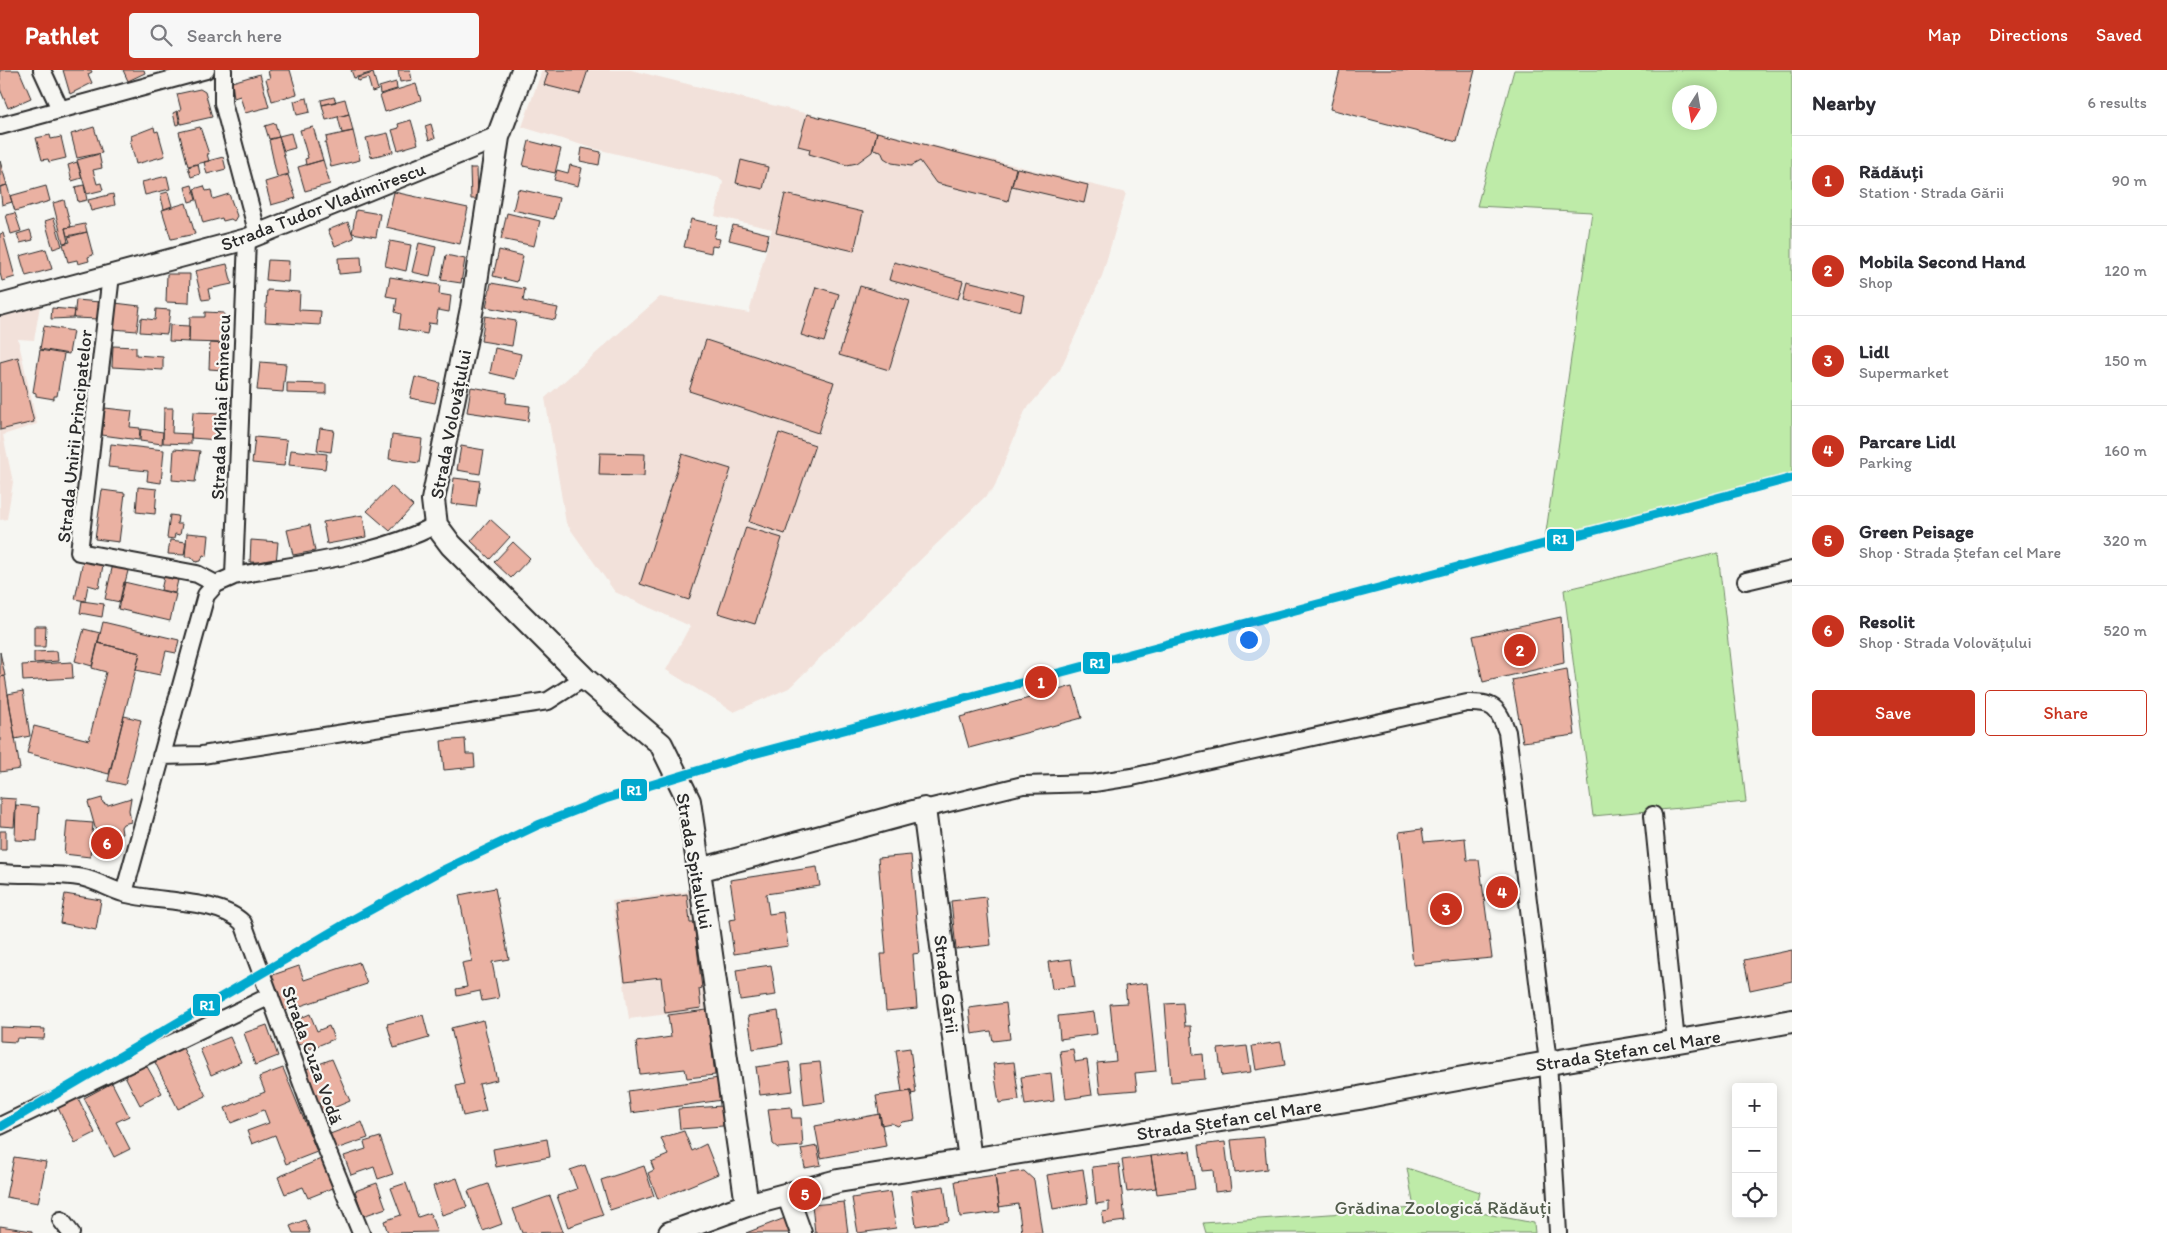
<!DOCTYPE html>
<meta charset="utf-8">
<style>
:root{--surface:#fff;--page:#f7f7f7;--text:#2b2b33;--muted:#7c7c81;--line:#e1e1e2;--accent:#c8321e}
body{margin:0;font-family:Itim,sans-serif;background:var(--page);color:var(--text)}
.controls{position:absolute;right:15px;bottom:15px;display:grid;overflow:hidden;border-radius:5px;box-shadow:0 2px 12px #0003}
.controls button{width:45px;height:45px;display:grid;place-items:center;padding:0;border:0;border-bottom:1px solid var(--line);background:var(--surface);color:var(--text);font:25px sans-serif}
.compass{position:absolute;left:1672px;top:15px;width:45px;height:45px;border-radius:50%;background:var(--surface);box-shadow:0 2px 12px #0003;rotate:191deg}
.you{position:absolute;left:1248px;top:569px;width:18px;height:18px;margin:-12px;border:4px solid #fff;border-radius:50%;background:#1a73e8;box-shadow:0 0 0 8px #1a73e833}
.badge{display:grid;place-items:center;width:32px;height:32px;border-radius:50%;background:var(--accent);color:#fff;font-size:16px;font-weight:700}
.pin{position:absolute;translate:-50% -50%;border:2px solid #fff;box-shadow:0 1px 5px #0006}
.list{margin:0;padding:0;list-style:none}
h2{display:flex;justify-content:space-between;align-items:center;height:65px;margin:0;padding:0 20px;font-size:21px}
h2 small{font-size:16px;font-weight:400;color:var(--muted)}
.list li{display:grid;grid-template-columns:32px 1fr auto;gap:15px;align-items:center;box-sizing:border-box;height:90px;padding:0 20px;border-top:1px solid var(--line)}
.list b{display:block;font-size:19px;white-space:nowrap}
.list p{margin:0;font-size:16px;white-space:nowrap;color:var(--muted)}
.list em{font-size:16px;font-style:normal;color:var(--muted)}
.actions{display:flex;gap:10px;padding:15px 20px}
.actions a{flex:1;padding:11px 0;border:1px solid var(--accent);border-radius:5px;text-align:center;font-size:18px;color:var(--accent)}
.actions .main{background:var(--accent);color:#fff}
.icon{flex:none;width:28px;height:28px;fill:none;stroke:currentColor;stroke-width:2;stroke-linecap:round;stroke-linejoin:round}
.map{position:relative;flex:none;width:1792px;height:1163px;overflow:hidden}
header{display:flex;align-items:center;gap:30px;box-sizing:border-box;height:70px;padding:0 25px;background:var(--accent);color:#fff}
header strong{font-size:24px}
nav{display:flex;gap:28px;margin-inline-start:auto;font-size:18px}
.search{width:350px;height:45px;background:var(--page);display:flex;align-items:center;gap:12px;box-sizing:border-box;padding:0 18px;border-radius:5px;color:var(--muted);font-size:19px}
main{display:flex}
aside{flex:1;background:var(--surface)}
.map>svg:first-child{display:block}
.built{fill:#f2e1da}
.green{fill:#beeba8;stroke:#748b6a;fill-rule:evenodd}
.building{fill:#eab1a2;stroke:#2b2b2b}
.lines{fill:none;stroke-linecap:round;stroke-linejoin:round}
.minor-casing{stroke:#2b2b2b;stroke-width:20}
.tertiary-casing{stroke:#2b2b2b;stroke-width:24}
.secondary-casing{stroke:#2b2b2b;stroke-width:26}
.minor{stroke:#f6f6f2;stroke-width:16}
.tertiary{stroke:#f6f6f2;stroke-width:20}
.secondary{stroke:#f6f6f2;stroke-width:22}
.rail-1-casing{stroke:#f6f6f2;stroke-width:12}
.rail-1{stroke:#00a9ce;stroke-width:9}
.labels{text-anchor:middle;stroke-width:4.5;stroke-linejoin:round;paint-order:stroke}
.street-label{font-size:19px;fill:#2b2b2b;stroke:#f6f6f2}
.park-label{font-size:19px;fill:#505b4a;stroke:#f6f6f2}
.line-badge{stroke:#f6f6f2;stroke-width:2}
.badge-label{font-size:14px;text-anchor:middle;font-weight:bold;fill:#fff}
</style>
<header>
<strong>Pathlet</strong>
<div class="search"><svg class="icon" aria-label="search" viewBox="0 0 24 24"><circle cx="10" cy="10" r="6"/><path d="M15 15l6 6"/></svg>Search here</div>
<nav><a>Map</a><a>Directions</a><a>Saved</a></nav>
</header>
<main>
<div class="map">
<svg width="1792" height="1163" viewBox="0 0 1792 1163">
<rect width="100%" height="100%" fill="#f6f6f2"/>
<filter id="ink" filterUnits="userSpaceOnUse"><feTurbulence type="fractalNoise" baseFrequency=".02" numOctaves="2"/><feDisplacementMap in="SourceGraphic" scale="10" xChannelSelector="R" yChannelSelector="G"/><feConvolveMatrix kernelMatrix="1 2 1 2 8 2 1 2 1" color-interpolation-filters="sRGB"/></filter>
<g filter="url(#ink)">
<path class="built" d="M542 0H631L1126 123 1102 206 1060 300 1025 341 994 418 789 618 734 642 666 600 690 556 615 522 566 453 545 328 660 227 749 243 772 159 715 146 723 112 719 108 592 78 522 57Z
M40 236 34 270 18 269 37 354 3 365 13 412 7 449 0 450V247Z
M691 821 708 939 629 949 612 831Z"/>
<path class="green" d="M1514 0H1792V406L1634 449 1545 469 1592 142 1477 136ZM1710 22V52H1680V22Z
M1718 483 1746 732 1593 746 1564 520Z
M1407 1098 1480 1122 1476 1142 1534 1153 1535 1163H1206L1203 1153 1414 1138Z"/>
<path class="building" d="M0 0H19L31 28 8 38 0 19Z
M63 0H91L92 2 88 4 92 13 70 24Z
M123 0H144L145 3 128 11Z
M272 0H290L297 24 272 31 266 9 270 8 268 1Z
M351 0H372L373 2 354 8Z
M398 0H410L412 10 400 12Z
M544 0H588L580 24 544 15 548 3Z
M1340 0H1475L1457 72 1330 39Z
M373 3 378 20 372 22 368 8 358 11 357 8Z
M260 4 269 37 245 43 240 26 234 28 232 12Z
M396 12 397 19 380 24 379 17Z
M416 14 421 30 385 42 380 25Z
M200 19 205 22 212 47 181 54 178 41 181 40 177 24Z
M334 27 336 32 322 35 321 30Z
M307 28 310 42 297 45 294 31Z
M345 29 349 44 326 50 322 35Z
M177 41 180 54 176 55 173 43Z
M349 44 353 61 342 63 338 47Z
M807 44 877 62 872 82 857 93 847 95 809 84 810 79 798 76Z
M411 50 418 74 398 80 392 60 399 58 398 54Z
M275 53 279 67 269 69 265 56Z
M431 54 435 68 429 70 425 56Z
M94 57 102 83 77 88 71 64Z
M154 57 155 62 158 61 165 86 136 94 130 70H132L131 66Z
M200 57 209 84H207L209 91 188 96 179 62Z
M313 57 323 90 306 95 305 89 308 88 300 60Z
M353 61 360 90 331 97 325 72H327L326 67Z
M877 62 1016 98 1008 131 936 113 920 91 911 96 892 93 884 88 881 81 873 79Z
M291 63 295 78 284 81 279 66Z
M388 63 393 82 371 87 366 68Z
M50 65 51 69 61 67 66 88 49 92 48 89 42 90 36 68Z
M279 67 289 104 277 107 269 70Z
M529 71 561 79 555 103 523 96Z
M582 78 601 82 599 95 580 91Z
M99 84 102 98 93 100 97 114 101 113 103 120 87 124 77 90Z
M223 87 226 99 207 104 204 92Z
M323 90 330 114 305 121 298 97Z
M741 90 768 97 763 119 736 113Z
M0 91 7 115 0 117Z
M77 92 82 108 72 111 68 95Z
M198 94 200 104 191 107 188 97Z
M570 95 582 98 578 116 554 110 557 100 568 103Z
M470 98H477L478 129H471Z
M1017 98 1088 115 1084 133 1012 116Z
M288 105 296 128 271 135 265 112Z
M167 106 170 119 145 125 142 112Z
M7 115 12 132 2 135 0 117Z
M84 115 87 130 78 132 75 117Z
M192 115 196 130 189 132 185 117Z
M46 116 50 131 15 141 10 126Z
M204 116 206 121 211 120 213 129 229 124 237 146 234 151 231 149 223 151 222 148 203 153 194 119Z
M518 119 559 128 554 149 513 140Z
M168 122 172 136 164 139 160 124Z
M394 122 468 138 460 174 386 157Z
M113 124 115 135 91 141 88 130Z
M785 124 863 142 854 181 776 163Z
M64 130 71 157 65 158 68 172 63 173 53 133Z
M186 133 195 164 171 169 162 140Z
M356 140 380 144 376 167 352 163Z
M15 143 21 161 11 164 6 145Z
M507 143 540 151 534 176 501 169Z
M54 148 62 176 53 179 45 151Z
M691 149 717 155 714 168 720 169 718 177 712 176 711 183 684 177Z
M348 152 354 168 335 176 328 160Z
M85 154 87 162 67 166 65 158Z
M733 155 769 164 765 179 729 170Z
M30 160 33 170 20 173 17 164Z
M87 162 93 185 88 187 89 191 78 194 77 190 68 192 63 174 70 172 68 167Z
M3 163 15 207 2 211 0 203V164Z
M390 171 411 175 406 201 385 196Z
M419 173 436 177 430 206 412 202Z
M46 179 52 199 26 206 20 186Z
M499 180 523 186 517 212 493 206Z
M446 185 465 189 461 213 441 210Z
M361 187 362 202 339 204 338 188Z
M268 190 289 191 288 212 266 210Z
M894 192 963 211 958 229 889 210Z
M227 194 232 214 208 219 210 229 202 230 195 201Z
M167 204H190L189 233 166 232Z
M390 207 440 215 439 224 451 226 449 242 438 240 436 254 429 253 427 264 399 259 401 244 395 242 397 228 386 226Z
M967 211 1024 225 1021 241 963 227Z
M491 213 525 219 523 231 558 238 555 250 486 237Z
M860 216 910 231 889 300 839 285Z
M816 217 839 224 824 272 801 265Z
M267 220 300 222 299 240 321 241 320 255 265 252Z
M76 230 100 232 99 249 74 248Z
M115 233 140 236 137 261 112 259Z
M52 238 75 240 74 248 51 249Z
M156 239 170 240 167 264 140 262 141 248 155 250Z
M205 242 224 243 223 273 189 272 190 247H205Z
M485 246 516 251 512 276 481 271Z
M170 255 189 256V272L169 271Z
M44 256 73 261 69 284 40 279Z
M706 270 834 312 818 363 689 321Z
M210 273 225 274 224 300 209 299Z
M113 276 136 277V285L163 287V300L112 297Z
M495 278 521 284 515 309 490 303Z
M40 280 64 284 57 326H54V329L36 326V323L33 322Z
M18 287 34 352 0 360V292Z
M260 292 286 294 283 322 257 320Z
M415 307 440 313 435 333 410 328Z
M287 313 326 314V324L287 323Z
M471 317 507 323 506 333 530 336 528 351 467 342Z
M105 338 132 341 130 357 140 358 139 370 102 365Z
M164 338H173L172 363 191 364V374L163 373Z
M193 342 221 343 219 370 191 368Z
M320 358 334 360 331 382 317 380Z
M141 359 163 362 162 374 140 371Z
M779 363 815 375 785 464 749 452Z
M392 365 422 369 419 393 389 389Z
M255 367 287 370 284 396 252 393Z
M111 374 164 380 161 413 147 411 148 401 108 397Z
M461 376 484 380 480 404 457 400Z
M174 379 200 381 195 412 172 410Z
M291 380 327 384 325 399 289 395Z
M600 383 645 384 644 406 599 405Z
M682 384 731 399 689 530 640 514Z
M454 408 480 411 476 437 451 434Z
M391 416 413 436 390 461 367 441Z
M138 417 157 419 155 444 136 442Z
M102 420 125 423 119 472 95 469Z
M170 445 178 446 177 454H182L180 465 175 464 174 469 167 468Z
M363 445 366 467 327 474 323 452Z
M490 449 510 467 490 489 471 471Z
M310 455 315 481 293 485 287 460Z
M746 457 782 468 755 554 718 543Z
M187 463 209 465 207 486 203 485 201 491 196 492 192 487H185Z
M170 470 186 472 184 485 168 484Z
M251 470 278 472 276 493 250 492Z
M513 472 530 488 511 508 494 492Z
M83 491 103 495 99 518 88 515 85 531 75 529Z
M113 494 129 497 120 532 105 529Z
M164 507 178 510 175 523 161 520Z
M124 512 176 524 170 551 118 539Z
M82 531 104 534 102 547 80 543Z
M1561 547 1564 593 1483 612 1473 566Z
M103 552 179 570 176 583 166 581 160 605 136 600 140 583 98 573Z
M34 556H46L45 577H34Z
M84 559 100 563 92 596 75 591Z
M98 573 140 583 109 704 27 683 34 656 89 670 106 602 92 598Z
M57 581 58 591 34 593V582Z
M0 582 5 606 0 607Z
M72 592 73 608 23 611 22 595Z
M1567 599 1575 665 1523 672 1512 610Z
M5 606 20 699 0 702V607Z
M1073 616 1082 648 969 678 960 647Z
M23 621 30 666 15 669 8 624Z
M124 646 141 650 125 715 108 711Z
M465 669 466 684H474L475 697 444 700 441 671Z
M0 728 16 729 14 757 0 756Z
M102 728 103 733 108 735 131 728 129 740 131 752 123 754 121 757 122 764 116 765 113 770 114 776 101 779 88 732Z
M16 735 39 737 37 771 15 770Z
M67 751 93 753 90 787 64 784Z
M1422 759 1424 772 1465 768 1467 790H1479L1492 888 1413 895 1399 762Z
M0 761H6V780H0Z
M911 785 920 883 913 884 917 938 886 941 881 884H886L878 788Z
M817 797 820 816 766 824 769 844 783 842 788 876 734 884 729 850 736 849 730 810Z
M495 818 509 889 492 892 499 928 482 931 480 921 457 926 456 919 467 917 462 893 472 891 459 825Z
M65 824 101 830 96 860 60 853Z
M687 824 690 853H694L702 918 699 919 701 938 665 943 661 907 625 911 615 834Z
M986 827 991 875 956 879 951 831Z
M1792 880V911L1750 920 1744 890Z
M1071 889 1075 916 1052 919 1048 892Z
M359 892 367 914 282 942 270 906 299 896 304 910Z
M771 895 776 925 740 930 736 900Z
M1147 913 1156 1001 1135 1003 1137 1020 1100 1023 1097 993 1116 991 1110 934 1127 933 1125 916Z
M1006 933 1010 969 993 971 991 961 972 964 969 938Z
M1183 933 1185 956H1191L1193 985 1203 984 1205 1009 1171 1012 1165 934Z
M707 940 715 1005 687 1008 685 999 640 1004 636 972 671 967 668 945Z
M778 941 783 974 753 979 748 946Z
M1094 942 1097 964 1060 969 1058 946Z
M310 944 317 961 329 956 334 969 310 979 307 972 298 975 289 953Z
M423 945 429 968 394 978 387 954Z
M483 950 497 1010 479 1014 486 1041 463 1046 456 1016 464 1014 451 958Z
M267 955 278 986 255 995 244 963Z
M0 957 45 959 44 969 17 968 16 972 0 971Z
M230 967 241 992 211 1005 200 979Z
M180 972 206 1026 178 1039 152 986Z
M1281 972 1285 995 1256 1000 1252 976Z
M1247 976 1251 1002 1222 1006 1218 979Z
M910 978 916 1023 911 1024V1021L902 1022 896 980Z
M1073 979 1075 992 1087 990 1092 1025 1066 1029 1060 981Z
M332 989 350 1031 319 1044 301 1001Z
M789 992 793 1021 760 1025 756 997Z
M820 992 825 1032 804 1035 800 994Z
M1014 992 1019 1030 999 1033 993 994Z
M145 993 162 1023 140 1035 124 1004Z
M283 998 317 1082 286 1094 275 1065 252 1074 247 1061 269 1053 264 1040 231 1053 225 1038 265 1022 259 1007Z
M1051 1003 1054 1031 1025 1035 1021 1007Z
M719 1008 722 1030 631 1043 628 1021Z
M112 1013 129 1046 116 1052 130 1079 114 1087 84 1028Z
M911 1021 915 1050 902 1052 898 1056 891 1053 881 1055 876 1026Z
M78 1028 95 1063 75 1073 58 1038Z
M722 1036 723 1056 680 1059 678 1039Z
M791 1037 792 1048H801L803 1076 778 1078 773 1074 768 1039Z
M880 1044 886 1076 821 1088 815 1056Z
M362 1052 368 1068 336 1079 330 1064Z
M684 1061 692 1081 706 1074 718 1104 658 1129 648 1103 654 1100 651 1092 668 1085 661 1068Z
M380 1067 393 1104 378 1109 374 1097 351 1105 344 1086 366 1079 364 1072Z
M1264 1067 1267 1099 1235 1103 1231 1070Z
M547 1069 550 1087 496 1097 493 1079Z
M1225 1072 1231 1120 1215 1122 1213 1100 1202 1101 1199 1075Z
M817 1076 821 1095 805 1098 801 1079Z
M1190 1081 1195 1119 1157 1124 1151 1086Z
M1151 1086 1156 1118 1127 1122 1122 1090Z
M14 1087 46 1092 38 1133 6 1127Z
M321 1089 333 1118 308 1128 303 1117 285 1124 278 1107Z
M1119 1094 1125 1151 1103 1154 1102 1142 1109 1141V1132L1096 1134 1092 1097Z
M585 1095 603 1145 568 1157 557 1126 577 1119 570 1100Z
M644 1096 654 1126 610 1140 601 1110Z
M1083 1099 1088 1133 1053 1139 1047 1105Z
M1024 1101 1034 1110 1042 1163H1022L1018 1134 999 1137 995 1105Z
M995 1105 1000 1142 960 1147 955 1111Z
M457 1108 467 1137 442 1145 433 1116Z
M377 1113 386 1138 363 1146 355 1121Z
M406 1113 418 1147 430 1143 437 1162 388 1163 384 1151 401 1145 391 1118Z
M488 1114 502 1154 483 1161 468 1121Z
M944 1116 949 1151 916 1156 911 1121Z
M890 1122 896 1158 858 1163 852 1128Z
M550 1126 563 1162 522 1163 513 1139Z
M844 1132 848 1163H815L812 1135Z
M785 1148 791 1163H746Z
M305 1150 310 1163H293L290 1156Z
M0 1156 32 1161V1163H0Z"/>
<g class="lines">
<g class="minor-casing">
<path id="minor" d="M42 0 60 39
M223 0V33L258 165
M0 56 206 0
M111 205 79 482 197 504 216 514
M234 506 247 169
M1746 511 1792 500
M161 686 202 685 548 631 584 608
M924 739 1023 715 1094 713 1132 707 1467 633C1493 632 1498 637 1507 662L1548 992 1558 1163
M1653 745 1676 972
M0 803C27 805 57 803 84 808 97 811 110 819 123 823 156 833 218 828 243 853L322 1068 361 1163
M124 823 206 525 216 514 234 506C302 493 374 487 436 455
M0 1056 270 926
M61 1150 71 1163"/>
</g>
<g class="tertiary-casing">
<path id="tertiary" d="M0 235 247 169 498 67
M787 1124 801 1163"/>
</g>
<g class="secondary-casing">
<path id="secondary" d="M523 0 498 67 472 238 433 430 436 455 451 475 584 608 661 674 689 731 747 1135
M699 800 924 739 970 1090
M670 1163 747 1135 838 1111 1359 1028C1503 998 1648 978 1792 951"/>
</g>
<use href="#minor" class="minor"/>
<use href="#tertiary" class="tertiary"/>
<use href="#secondary" class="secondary"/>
<g class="rail-1-casing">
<path id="rail-1" d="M0 1057 352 850 439 802 538 755 605 729 746 686 1792 408"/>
</g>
<use href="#rail-1" class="rail-1"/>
</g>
</g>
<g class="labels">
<g class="street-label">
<text transform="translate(323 136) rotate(-21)" y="7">Strada Tudor Vladimirescu</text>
<text transform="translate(220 337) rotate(-88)" y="7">Strada Mihai Eminescu</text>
<text transform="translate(450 354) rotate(-79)" y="7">Strada Volovățului</text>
<text transform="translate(74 366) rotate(-84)" y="7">Strada Unirii Principatelor</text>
<text transform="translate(695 791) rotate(80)" y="7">Strada Spitalului</text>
<text transform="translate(947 914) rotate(83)" y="7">Strada Gării</text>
<text transform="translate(1628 980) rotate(-9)" y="7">Strada Ștefan cel Mare</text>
<text transform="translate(313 985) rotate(70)" y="7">Strada Cuza Vodă</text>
<text transform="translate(1229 1049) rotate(-9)" y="7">Strada Ștefan cel Mare</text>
</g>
<g class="park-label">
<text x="1443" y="1144">Grădina Zoologică Rădăuți</text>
</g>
</g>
<g class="line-badge">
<rect x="1546" y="458" width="29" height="24" rx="5" fill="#00a9ce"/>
<rect x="1082" y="581" width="29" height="24" rx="5" fill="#00a9ce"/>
<rect x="620" y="708" width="28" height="24" rx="5" fill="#00a9ce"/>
<rect x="192" y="923" width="29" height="24" rx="5" fill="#00a9ce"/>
</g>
<g class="badge-label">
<text x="1560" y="474">R1</text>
<text x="1097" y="598">R1</text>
<text x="634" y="725">R1</text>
<text x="207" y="940">R1</text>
</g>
</svg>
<div class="controls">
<button>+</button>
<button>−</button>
<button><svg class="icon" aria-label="locate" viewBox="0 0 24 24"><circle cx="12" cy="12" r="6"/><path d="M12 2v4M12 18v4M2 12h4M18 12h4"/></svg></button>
</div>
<svg class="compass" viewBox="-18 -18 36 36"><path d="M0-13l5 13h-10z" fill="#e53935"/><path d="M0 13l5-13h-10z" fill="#7c7c81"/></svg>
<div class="you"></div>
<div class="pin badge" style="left:1041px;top:612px">1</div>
<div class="pin badge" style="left:1520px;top:580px">2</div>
<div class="pin badge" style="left:1446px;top:839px">3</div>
<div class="pin badge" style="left:1502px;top:822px">4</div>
<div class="pin badge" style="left:805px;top:1124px">5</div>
<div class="pin badge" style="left:107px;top:773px">6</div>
</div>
<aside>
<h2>Nearby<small>6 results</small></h2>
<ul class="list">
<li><span class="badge">1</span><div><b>Rădăuți</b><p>Station · Strada Gării</p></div><em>90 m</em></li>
<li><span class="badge">2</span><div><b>Mobila Second Hand</b><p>Shop</p></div><em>120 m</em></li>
<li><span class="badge">3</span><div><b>Lidl</b><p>Supermarket</p></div><em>150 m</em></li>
<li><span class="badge">4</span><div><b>Parcare Lidl</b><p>Parking</p></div><em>160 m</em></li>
<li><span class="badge">5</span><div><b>Green Peisage</b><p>Shop · Strada Ștefan cel Mare</p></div><em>320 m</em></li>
<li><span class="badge">6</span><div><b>Resolit</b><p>Shop · Strada Volovățului</p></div><em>520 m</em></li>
</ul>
<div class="actions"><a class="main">Save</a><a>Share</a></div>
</aside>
</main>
